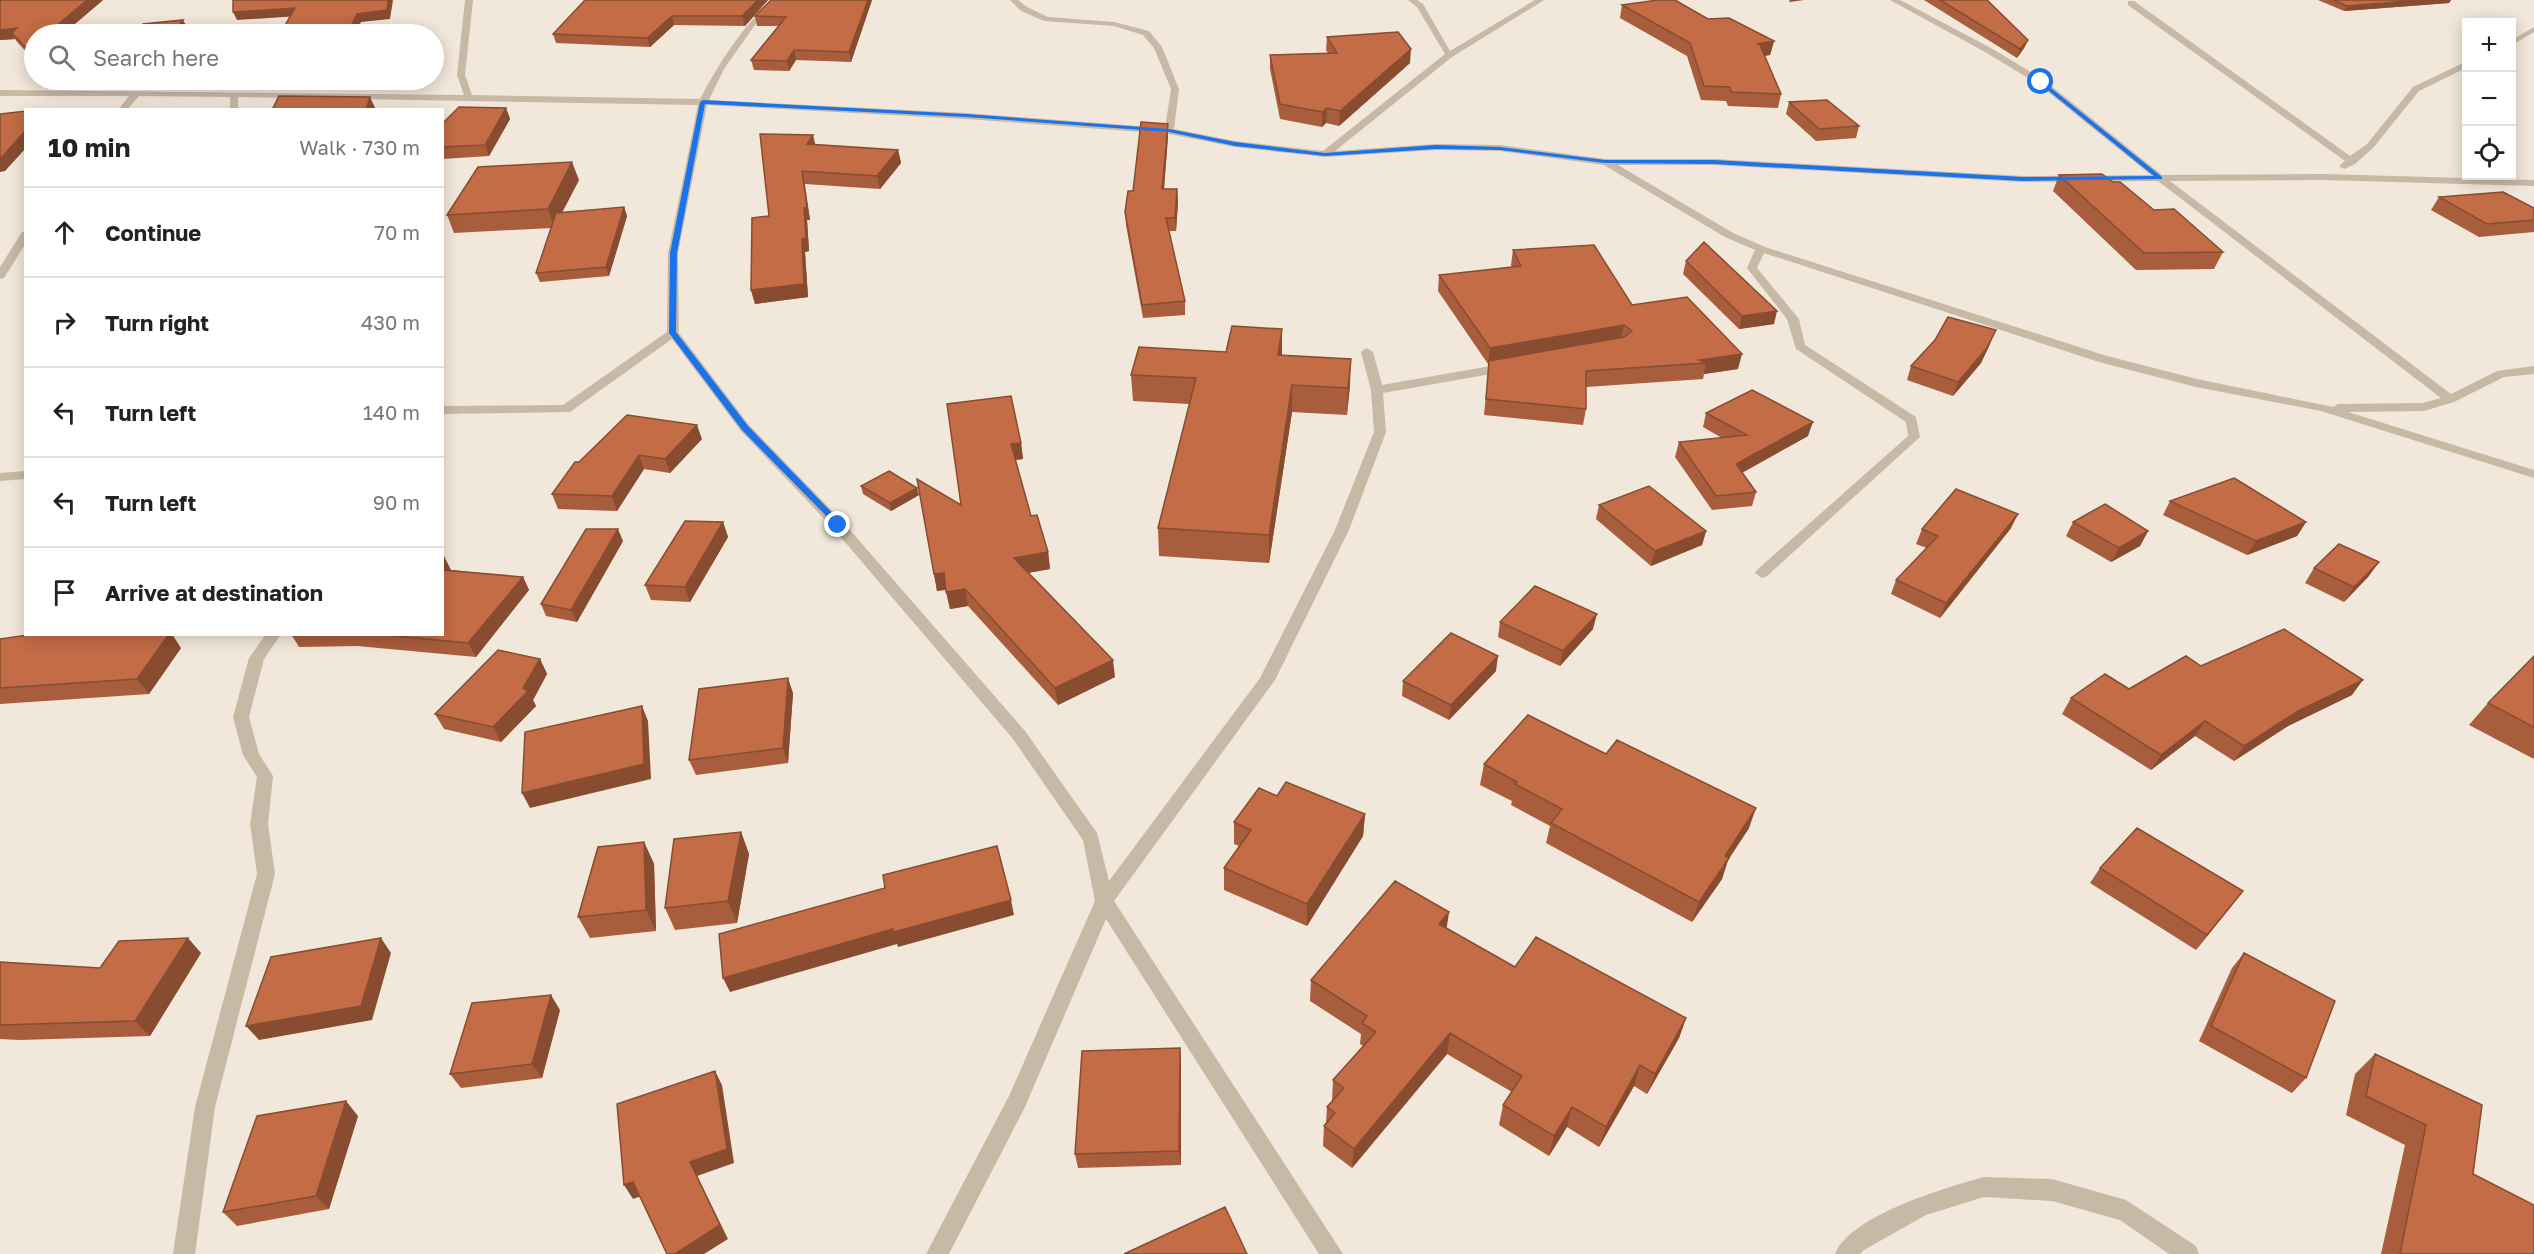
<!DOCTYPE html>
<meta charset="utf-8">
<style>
:root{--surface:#fff;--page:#f2f2f2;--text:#222;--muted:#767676;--line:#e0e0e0}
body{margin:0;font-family:"Golos Text",sans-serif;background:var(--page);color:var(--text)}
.controls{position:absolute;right:18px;top:18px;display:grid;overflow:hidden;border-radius:0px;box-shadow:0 3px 15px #0003}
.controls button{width:54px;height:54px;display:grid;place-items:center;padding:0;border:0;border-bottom:2px solid var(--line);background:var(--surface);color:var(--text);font:30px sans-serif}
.stop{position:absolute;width:18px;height:18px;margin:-14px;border:4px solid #1a73e8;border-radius:50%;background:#fff}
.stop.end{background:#1a73e8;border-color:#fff;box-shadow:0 2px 6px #0008}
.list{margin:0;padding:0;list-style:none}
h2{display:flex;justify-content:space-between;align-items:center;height:78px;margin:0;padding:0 24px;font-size:26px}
h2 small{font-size:20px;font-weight:400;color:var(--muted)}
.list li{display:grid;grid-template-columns:39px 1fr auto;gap:18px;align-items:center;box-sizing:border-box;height:90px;padding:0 24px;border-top:2px solid var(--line)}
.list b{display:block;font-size:22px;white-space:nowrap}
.list em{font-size:20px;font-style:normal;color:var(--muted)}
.icon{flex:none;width:33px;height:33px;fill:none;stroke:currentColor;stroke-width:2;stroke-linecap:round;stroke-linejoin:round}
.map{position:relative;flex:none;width:2534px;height:1254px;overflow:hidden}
.search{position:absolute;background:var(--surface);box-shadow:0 3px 15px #0003;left:24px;top:24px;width:420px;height:66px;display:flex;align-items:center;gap:15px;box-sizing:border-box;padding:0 21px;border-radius:33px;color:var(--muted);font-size:22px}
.panel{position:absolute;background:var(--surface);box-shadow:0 3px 15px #0003;left:24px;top:108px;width:420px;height:528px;border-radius:0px}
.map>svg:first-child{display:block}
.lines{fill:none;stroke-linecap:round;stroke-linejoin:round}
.minor{fill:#c8b8a6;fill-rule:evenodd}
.wall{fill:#a85d3c}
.shaded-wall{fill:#884c31}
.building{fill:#c36c46;stroke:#884c31;stroke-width:1.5}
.route{fill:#1a73e8}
</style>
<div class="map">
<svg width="2534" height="1254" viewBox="0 0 2534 1254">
<rect width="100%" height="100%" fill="#f1e7da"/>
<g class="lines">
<path class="minor" d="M465 0H473L465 75 472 95 700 99C719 63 741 29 771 0H779L755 25 724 69 709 100 966 113 1165 128 1171 89 1154 48 1143 35 1114 26 1044 21 1021 11 1010 0H1018L1027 7 1048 17 1114 22 1149 31 1162 47 1179 89 1174 129 1235 141 1323 151 1445 54 1417 7 1408 0H1417L1423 4 1450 51 1535 0H1544L1452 57 1335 151 1436 144 1500 145 1605 159H1714L2023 176 2151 175 2038 84 1985 52 1890 0H1900L1991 48 2044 80 2162 175 2323 174 2534 180V186L2323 180 2170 181 2451 394 2497 371 2534 366V374L2504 377 2454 402 2424 411 2348 412 2534 470V478L2321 411 2196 387 2099 362 1764 253 1757 268 1799 319 1805 345 1916 417 1920 437 1767 576 1762 578 1755 573 1757 570 1908 436 1906 422 1796 349 1787 319 1747 268 1755 250 1725 237 1604 165 1500 151 1436 150 1325 157 1235 147 1169 134 966 119 707 105 678 253 679 333 749 425 843 522 1025 731 1097 833 1109 881 1260 678 1335 530 1374 432 1371 390 1361 352 1363 350 1367 348 1373 352 1382 385 1508 363 1514 367 1508 371 1383 393 1386 432 1349 530 1275 680 1114 901 1343 1254H1319L1106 919 1024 1109 949 1254H926L1009 1096 1095 901 1083 840 1013 739 833 528 741 431 672 339 570 412 442 414V406L563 405 667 332 668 253 698 105 238 97V110H230V97L139 96 127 110H118L129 96H0V90L464 95 457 75ZM1618 165H1714L2023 182 2158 181 2441 398 2423 403 2338 404 2333 407 2197 379 2107 356 1765 247 1733 233Z
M2128 1H2134L2350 156 2367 144 2413 87 2463 63H2466V68L2419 91 2373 148 2355 164 2344 169 2339 166 2345 161 2128 5Z
M2534 27V32L2512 45V40Z
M26 231V243L4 278 0 279V267L22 232Z
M26 471V479L0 481V473Z
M266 634H281L264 659 249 717 259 754 273 776 268 824 275 874 215 1107 195 1254H173L195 1107 257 874 250 824 257 777 243 755 233 717 249 658Z
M1984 1177 2052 1179 2126 1200 2196 1246 2199 1254H2169L2120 1220 2052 1201 1984 1197 1926 1215 1864 1250 1860 1254H1835C1851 1215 1945 1188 1984 1177Z"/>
</g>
<path class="wall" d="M0 0H103L63 34H34V60L18 43 15 39 0 40Z
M768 0 745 26 674 25 650 47 556 43 553 34Z
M771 0H872L851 62 796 60 789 71 754 70 751 60 779 26H757L755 16Z
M1924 0H1987L2028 40 2024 48 2017 58Z
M2318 0H2451L2449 3 2344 11Z
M1622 5 1708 19 1774 41 1770 55 1764 56 1781 94 1778 108 1728 106 1726 101 1701 100 1687 56 1620 18Z
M1327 37 1410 63 1339 126 1326 123 1322 127 1280 119 1270 69V55L1328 53 1326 50Z
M110 80H144L136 89H111L108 83Z
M1789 102 1859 126 1856 138 1816 141 1786 114Z
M506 108 510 119 489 156 442 159V124Z
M1168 124V136L1164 189H1177L1178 202 1176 231H1169L1185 301V315L1143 318 1126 225 1125 212 1133 191Z
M815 145 898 150 901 163 880 189 805 184 810 220H807L809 251 805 252 808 297 755 304 751 290 769 216Z
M2059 175 2113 182 2154 210 2223 252 2214 269 2136 270 2053 191Z
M579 180 562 213 624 207 627 216 609 276 540 282 536 273 551 228 454 233 447 215Z
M2439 197 2534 208V232L2479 237 2431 210Z
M1513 250 1632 305 1738 369 1704 374 1703 379 1586 387V409L1583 425 1484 415 1489 364H1488L1438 291 1439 275 1512 267 1511 265Z
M1686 261 1774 324 1739 329 1683 274Z
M1990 344 1981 363 1953 396 1907 380 1911 366Z
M1282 355 1350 385 1347 415 1292 412 1269 563 1159 556 1158 528 1189 404 1133 401 1131 375Z
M1706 413 1808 436 1742 473 1756 492 1752 506 1712 510 1675 457 1679 442 1722 438 1703 427Z
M702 439 670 473 644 469 617 511 558 509 552 494 579 462Z
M1021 443 1023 459 1015 460 1031 516 1048 552 1050 569 1028 573 1115 677 1058 705 968 606 950 609 946 590 937 591 934 574 961 505Z
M861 486 919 495 891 511 863 494Z
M2170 501 2306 522 2297 536 2247 555 2163 515Z
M1599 505 1706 531 1702 545 1651 566 1596 519Z
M723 522 728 537 690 602 651 600 645 585Z
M2073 522 2148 531 2140 546 2111 562 2066 536Z
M2011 528 1940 618 1891 594 1896 580 1927 548 1916 544 1922 529Z
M623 541 577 622 546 616 541 604Z
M442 556 450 570 523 577 529 590 476 657 357 646 299 647 291 634H442Z
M2379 562 2368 577 2344 602 2305 583 2314 568Z
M1500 622 1593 629 1560 666 1498 637Z
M0 639 181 648 149 694 0 704Z
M2534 656V759L2469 725 2488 703Z
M540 659 547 674 533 700 536 706 501 742 444 729 435 714Z
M2201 666 2352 695 2288 726 2234 761 2195 736 2151 770 2062 714 2071 698 2129 689Z
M1496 671 1449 720 1402 696 1403 681Z
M793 693 788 763 696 775 689 760Z
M1484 764 1749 828 1728 860 1722 879 1692 922 1546 843 1550 826 1511 805 1512 801 1480 785Z
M1277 796 1365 814 1363 836 1307 926 1224 890V868L1239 846 1234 844V822Z
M741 832 749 854 737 923 675 930 665 908Z
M644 842 654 864 656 931 590 938 578 917Z
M2100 868 2232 905 2196 950 2090 883Z
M1449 912 1446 928 1515 967 1686 1018 1679 1038 1647 1094 1634 1086 1599 1147 1567 1127 1549 1156 1499 1125 1503 1105 1512 1092 1447 1054 1352 1168 1323 1146 1324 1126 1326 1123 1327 1107 1333 1101 1332 1100 1333 1080 1363 1046 1360 1044 1361 1034 1310 1001 1311 980Z
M201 953 150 1036 20 1040 0 1039V962L100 968Z
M2244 953 2306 1078 2292 1093 2199 1041 2232 968Z
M560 1010 542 1078 461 1088 450 1074Z
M1180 1048 1181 1063V1165L1078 1168 1075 1154Z
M2375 1054 2473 1174 2534 1254H2381L2405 1145 2346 1115 2355 1074Z
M358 1116 329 1209 237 1226 223 1212Z"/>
<path class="shaded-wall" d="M87 0H103L63 34H47Z
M388 0H393L390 19 361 22 355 34H347L357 14Z
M758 0H768L745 26 742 16Z
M868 0H872L851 62 849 52Z
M1790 0H1804L1789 2Z
M2420 0H2451L2449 3 2344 11 2347 6Z
M295 8 299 16 237 20 233 12Z
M672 16 674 25 650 47 647 38Z
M183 20 186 25 179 34H171Z
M17 28 12 33 15 39 0 40V30Z
M2028 40 2024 48 2017 58 2020 49Z
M1774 41 1770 55 1754 57 1757 44Z
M34 45V60L28 50Z
M1411 49 1410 63 1339 126 1340 111Z
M794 50 796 60 789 71 787 61Z
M136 80H144L136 89 133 83Z
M370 97 376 110H366Z
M506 108 510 119 489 156 485 145Z
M1327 108 1326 123 1322 127V112Z
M1168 124V136L1163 202 1162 189Z
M26 130V148L5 171 0 172V159Z
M813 135 816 147 807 144Z
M898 150 901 163 880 189 877 176Z
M572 162 579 180 554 227 548 209Z
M802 171 810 220H807L809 251 805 252 808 297 755 304 751 290 802 239Z
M1177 189 1178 202 1176 231 1175 218Z
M624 207 627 216 609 276 606 267Z
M1777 311 1774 324 1739 329 1742 316Z
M1624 325 1621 341 1488 364 1490 348Z
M1282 329V354L1278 381V355Z
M1996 330 1990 344 1981 363 1953 396 1958 382Z
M1742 354 1738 369 1704 374 1706 363 1699 360Z
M1351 359 1350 385 1347 415 1348 388Z
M1292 385V412L1269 563V535Z
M1813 422 1808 436 1732 478 1736 464Z
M697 425 702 439 670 473 665 459Z
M1021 443 1023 459 1013 460 1011 444Z
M639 455 644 469 617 511 612 496Z
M917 488 919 495 891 511 890 503Z
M2018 514 2011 528 1940 618 1946 603Z
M723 522 728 537 690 602 685 587Z
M2306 522 2297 536 2247 555 2256 541Z
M618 529 623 541 577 622 571 610Z
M1706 531 1702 545 1651 566 1655 551Z
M2148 531 2140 546 2111 562 2119 548Z
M1048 552 1050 569 1016 575 1014 558Z
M444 556 451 570 442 580V557Z
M2379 562 2368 577 2344 602 2354 587Z
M944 573 947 589 937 591 934 574Z
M523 577 529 590 476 657 468 643Z
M965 589 968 606 950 609 946 592Z
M1597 614 1593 629 1560 666 1563 651Z
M169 634H172L181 648 149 694 137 679Z
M1498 656 1496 671 1449 720 1451 705Z
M540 659 547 674 533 700 536 706 501 742 493 727 523 688Z
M1113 660 1115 677 1058 705 1055 688Z
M788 678 793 693 788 763 783 748Z
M2363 680 2352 695 2288 726 2234 761 2244 746 2298 711Z
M642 706 648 721 651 779 530 808 522 793Z
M2205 721 2195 736 2151 770 2161 755Z
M1756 808 1749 828 1728 860 1722 879 1692 922 1699 902 1725 856Z
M1365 814 1363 836 1307 926V904Z
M741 832 749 854 737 923 728 901Z
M644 842 654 864 656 931 646 910Z
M2243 891 2232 905 2196 950 2207 935Z
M1011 900 1014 915 898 947 897 944 730 992 723 978 893 929Z
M1449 912 1446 933 1439 924Z
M188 938 201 953 150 1036 135 1021Z
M381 938 391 953 372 1020 259 1040 246 1026Z
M551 995 560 1010 542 1078 532 1064Z
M1686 1018 1679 1038 1647 1094 1655 1074Z
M1450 1033 1447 1054 1352 1168 1354 1149Z
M1180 1048 1181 1063V1165L1179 1151Z
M1640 1065 1634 1086 1599 1147 1606 1127Z
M715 1071 722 1085 734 1163 697 1176 728 1239 704 1254H675L690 1162Z
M346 1101 358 1116 329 1209 316 1196Z
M1572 1107 1567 1127 1549 1156 1554 1136Z
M633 1182 641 1196 633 1199 624 1185Z"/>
<path class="building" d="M0 0H87L47 34H34V45L28 50 12 33 17 28 0 30Z
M233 0H388L387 10 357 14 347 34H280L295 8 233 12Z
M585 0H758L742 16H672L647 38 553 34Z
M771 0H868L849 52 794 50 787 61 751 60 786 17 755 16Z
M1658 0H1675L1708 19 1729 18 1774 41 1757 44 1760 45 1781 94 1731 92 1730 87 1704 86 1690 43 1622 5Z
M1940 0H1987L2028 40 2020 49Z
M2333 0H2420L2347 6Z
M183 20 171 34H137L143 24Z
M1398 32 1411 49 1340 111 1327 108 1322 112 1280 104 1270 55 1337 53 1327 37Z
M110 80H136L133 83H108Z
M279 96 370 97 366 110H272Z
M1827 100 1859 126 1819 129 1789 102Z
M459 107 506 108 485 145 442 147V124Z
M26 111V130L0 159V114Z
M1141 122 1168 124 1162 189H1177L1175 218H1166L1185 301 1142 305 1125 212 1128 191H1133Z
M760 134 813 135 807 144 898 150 877 176 802 171 807 207 804 208 806 238 802 239 804 284 751 290 752 218 769 216Z
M572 162 548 209 447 215 478 167Z
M2102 174 2113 182H2120L2154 210 2174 209 2223 252 2144 253 2059 175Z
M2503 192 2534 208V220L2487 224 2439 197Z
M624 207 606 267 536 273 556 213Z
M1704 242 1777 311 1742 316 1686 261Z
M1594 245 1632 305 1687 297 1742 354 1699 360 1706 363 1586 371V409L1486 399 1489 361 1624 337 1632 331 1624 325 1490 348 1439 275 1521 266 1513 250Z
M1948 317 1996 330 1986 349 1958 382 1911 366 1935 340Z
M1232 326 1282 329 1278 355 1351 359 1348 388 1292 385 1269 535 1158 528 1196 378 1131 375 1139 347 1226 352Z
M1752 390 1813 422 1736 464 1756 492 1716 496 1679 442 1747 435 1706 413Z
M1011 396 1021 443 1011 444 1031 516 1037 515 1048 552 1014 558 1113 660 1055 688 965 589 946 592 944 573 934 574 917 479 961 505 947 404Z
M627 415 697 425 665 459 639 455 612 496 552 494 575 462H579Z
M889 471 917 488 890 503 861 486Z
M2234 478 2306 522 2256 541 2170 501Z
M1649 486 1706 531 1655 551 1599 505Z
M1956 489 2018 514 1946 603 1896 580 1938 536 1922 529Z
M2105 504 2148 531 2119 548 2073 522Z
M685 521 723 522 685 587 645 585Z
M586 529H618L571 610 541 604Z
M2339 544 2379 562 2354 587 2314 568Z
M442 570 523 577 468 643 376 634H442Z
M1535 586 1597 614 1563 651 1500 622Z
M2284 629 2363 680 2298 711 2244 746 2205 721 2161 755 2071 698 2105 674 2129 689 2186 656 2201 666Z
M1451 633 1498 656 1451 705 1403 681Z
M35 634H169L137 679 0 688V639Z
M498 650 540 659 523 688 528 691 493 727 435 714Z
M2534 656V727L2488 703Z
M788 678 783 748 689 760 699 689Z
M642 706 644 764 522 793 525 732Z
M1528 715 1606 754 1617 740 1756 808 1725 856 1729 858 1699 902 1551 823 1562 809 1515 784 1517 782 1484 764Z
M1286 782 1365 814 1307 904 1224 868 1251 830 1234 822 1259 788 1277 796Z
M2137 828 2243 891 2207 935 2100 868Z
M741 832 728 901 665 908 674 839Z
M644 842 646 910 578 917 598 847Z
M997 846 1011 900 894 932 893 929 723 978 719 934 885 888 883 875Z
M1395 881 1449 912 1439 924 1515 967 1536 937 1686 1018 1655 1074 1640 1065 1606 1127 1572 1107 1554 1136 1503 1105 1522 1076 1450 1033 1354 1149 1324 1126 1335 1113 1327 1107 1344 1088 1333 1080 1376 1032 1362 1023 1367 1016 1311 980Z
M188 938 135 1021 0 1025V962L100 968 119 941Z
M381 938 361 1006 246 1026 271 957Z
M2244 953 2335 1001 2306 1078 2211 1026Z
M551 995 532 1064 450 1074 472 1003Z
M1180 1048 1179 1151 1075 1154 1082 1051Z
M2375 1054 2482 1105 2473 1174 2534 1205V1254H2400L2426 1125 2366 1096Z
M715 1071 727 1149 690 1162 720 1225 675 1254H667L633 1182 624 1185 617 1104Z
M346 1101 316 1196 223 1212 257 1116Z
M1225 1207 1247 1254H1124Z"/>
<path class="route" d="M2041 80 2162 177V179L2023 181 1714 164 1605 163 1500 150 1436 149 1325 156 1235 146 1169 132 966 117 705 104 677 253 676 332 748 426 842 523V527L838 528 742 430 669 333 670 253 700 102 703 100 966 114 1169 129 1235 142 1325 153 1436 145 1500 147 1605 160H1714L2023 177 2154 176 2039 83Z"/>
</svg>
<div class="controls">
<button>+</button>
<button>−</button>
<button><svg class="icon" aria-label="locate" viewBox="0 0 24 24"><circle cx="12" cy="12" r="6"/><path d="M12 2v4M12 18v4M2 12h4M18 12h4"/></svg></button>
</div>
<div class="stop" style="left:2041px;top:82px"></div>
<div class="stop end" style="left:838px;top:525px"></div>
<div class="search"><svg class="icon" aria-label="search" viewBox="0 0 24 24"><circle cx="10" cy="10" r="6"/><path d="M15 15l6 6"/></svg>Search here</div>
<section class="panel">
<h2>10 min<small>Walk · 730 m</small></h2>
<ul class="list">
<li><svg class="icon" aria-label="ahead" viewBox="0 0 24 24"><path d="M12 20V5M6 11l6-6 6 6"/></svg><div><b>Continue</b></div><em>70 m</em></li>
<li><svg class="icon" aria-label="right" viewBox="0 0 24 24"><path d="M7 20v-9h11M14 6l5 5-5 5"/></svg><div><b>Turn right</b></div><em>430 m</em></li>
<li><svg class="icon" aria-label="left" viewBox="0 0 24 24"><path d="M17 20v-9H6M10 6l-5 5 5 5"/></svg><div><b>Turn left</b></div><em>140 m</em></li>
<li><svg class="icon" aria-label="left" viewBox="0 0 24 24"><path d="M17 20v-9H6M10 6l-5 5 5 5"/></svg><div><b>Turn left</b></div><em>90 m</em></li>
<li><svg class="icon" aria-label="arrive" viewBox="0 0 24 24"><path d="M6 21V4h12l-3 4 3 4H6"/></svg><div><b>Arrive at destination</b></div></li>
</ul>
</section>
</div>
